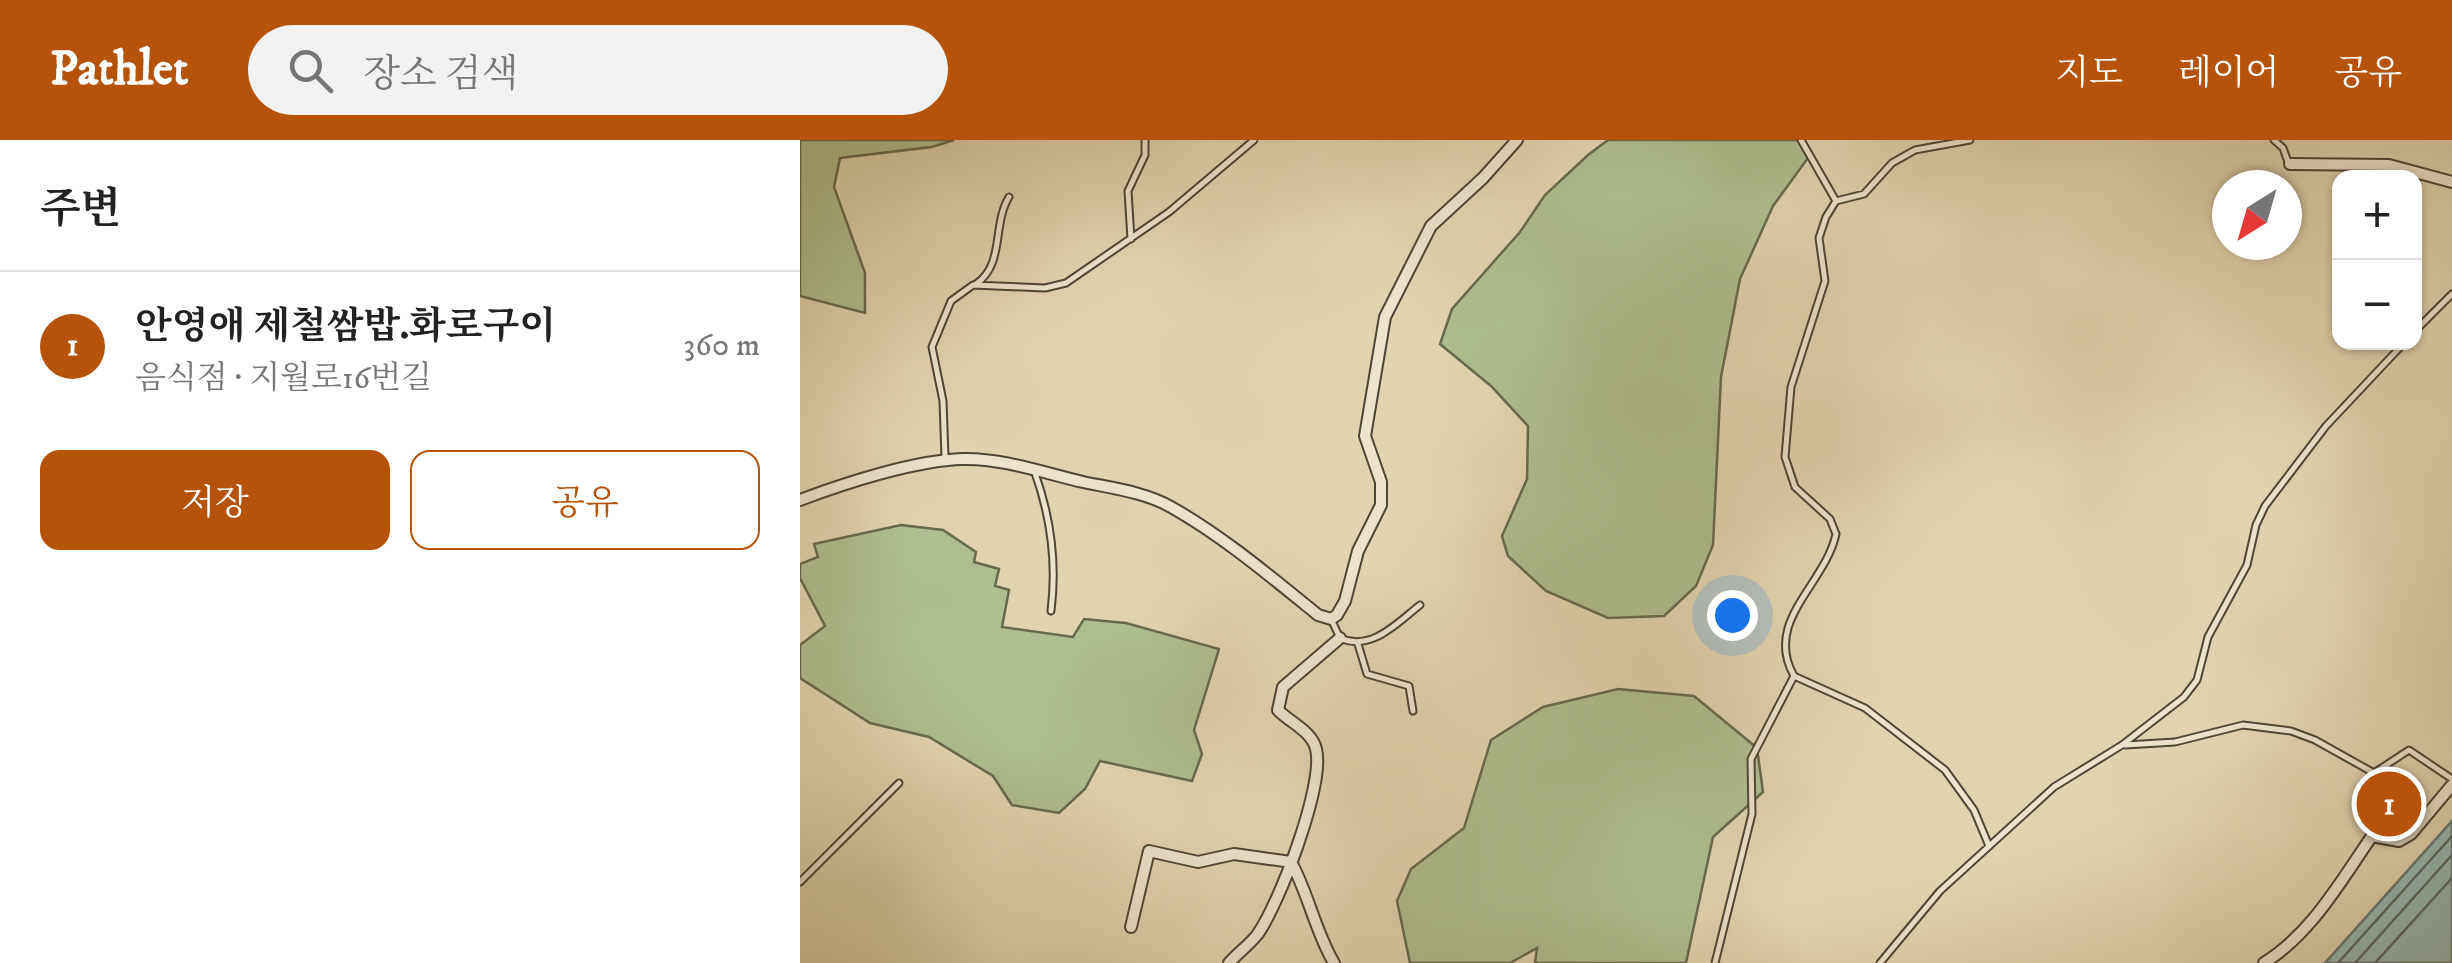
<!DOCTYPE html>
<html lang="ko">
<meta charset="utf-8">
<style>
:root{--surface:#fff;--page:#f2f2f2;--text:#222;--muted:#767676;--line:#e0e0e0;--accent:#b45309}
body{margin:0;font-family:"IM FELL DW Pica","Noto Serif KR",serif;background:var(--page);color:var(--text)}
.controls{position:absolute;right:30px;top:30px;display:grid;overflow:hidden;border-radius:20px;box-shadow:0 2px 8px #0004}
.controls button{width:90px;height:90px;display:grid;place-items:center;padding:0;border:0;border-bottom:2px solid var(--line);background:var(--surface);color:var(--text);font:50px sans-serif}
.compass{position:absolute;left:1412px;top:30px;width:90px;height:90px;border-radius:50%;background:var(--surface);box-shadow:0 2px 8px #0004;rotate:217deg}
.you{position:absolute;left:932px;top:475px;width:35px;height:35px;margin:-25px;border:8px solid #fff;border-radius:50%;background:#1a73e8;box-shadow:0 0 0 15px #1a73e833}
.badge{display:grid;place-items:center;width:65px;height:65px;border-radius:50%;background:var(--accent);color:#fff;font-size:32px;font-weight:700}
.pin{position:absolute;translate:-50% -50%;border:5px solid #fff;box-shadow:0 2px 10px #0006}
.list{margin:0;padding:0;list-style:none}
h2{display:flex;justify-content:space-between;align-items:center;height:130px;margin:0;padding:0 40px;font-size:42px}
h2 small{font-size:32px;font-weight:400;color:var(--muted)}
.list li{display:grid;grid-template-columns:65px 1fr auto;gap:30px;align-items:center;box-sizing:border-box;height:150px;padding:0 40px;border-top:2px solid var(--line)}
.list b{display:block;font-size:38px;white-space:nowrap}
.list p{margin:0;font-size:32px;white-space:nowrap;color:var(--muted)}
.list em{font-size:32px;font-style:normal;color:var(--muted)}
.actions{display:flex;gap:20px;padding:30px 40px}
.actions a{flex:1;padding:22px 0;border:2px solid var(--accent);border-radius:20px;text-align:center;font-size:35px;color:var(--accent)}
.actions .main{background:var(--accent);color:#fff}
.icon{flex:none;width:55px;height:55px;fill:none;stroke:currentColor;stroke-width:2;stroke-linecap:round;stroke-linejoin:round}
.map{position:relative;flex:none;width:1652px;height:823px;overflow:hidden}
header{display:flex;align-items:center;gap:60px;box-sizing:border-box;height:140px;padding:0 50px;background:var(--accent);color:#fff}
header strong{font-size:48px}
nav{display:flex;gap:55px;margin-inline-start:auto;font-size:35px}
.search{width:700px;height:90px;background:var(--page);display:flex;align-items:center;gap:25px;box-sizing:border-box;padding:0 35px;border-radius:55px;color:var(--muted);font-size:38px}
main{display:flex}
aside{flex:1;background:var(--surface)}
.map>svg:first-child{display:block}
.green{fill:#aebe8e;stroke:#666a4d;stroke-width:2.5}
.water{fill:#96b7b3;stroke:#667770;stroke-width:2.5}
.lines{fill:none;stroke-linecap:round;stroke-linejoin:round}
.shore{stroke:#5a6660;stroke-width:2.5}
.service-casing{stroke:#4e4634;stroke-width:9}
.minor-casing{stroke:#4e4634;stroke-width:14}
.service{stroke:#ebe3ca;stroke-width:5}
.minor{stroke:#ebe3ca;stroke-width:10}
</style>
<header>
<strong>Pathlet</strong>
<div class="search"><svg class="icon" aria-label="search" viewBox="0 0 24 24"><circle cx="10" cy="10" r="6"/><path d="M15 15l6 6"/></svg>장소 검색</div>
<nav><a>지도</a><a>레이어</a><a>공유</a></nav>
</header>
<main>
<aside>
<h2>주변<small></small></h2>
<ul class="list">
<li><span class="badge">1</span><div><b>안영애 제철쌈밥.화로구이</b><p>음식점 · 지월로16번길</p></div><em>360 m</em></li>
</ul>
<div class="actions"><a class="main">저장</a><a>공유</a></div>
</aside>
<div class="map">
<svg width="1652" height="823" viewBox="0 0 1652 823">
<rect width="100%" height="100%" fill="#e0d4ae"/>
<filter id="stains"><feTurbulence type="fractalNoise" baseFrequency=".002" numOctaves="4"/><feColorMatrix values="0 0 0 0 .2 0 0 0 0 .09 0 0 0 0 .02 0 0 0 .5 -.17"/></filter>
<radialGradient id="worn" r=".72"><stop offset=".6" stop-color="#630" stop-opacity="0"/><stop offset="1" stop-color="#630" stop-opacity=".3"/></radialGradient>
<path class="green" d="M0 0H154L132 7 40 18 34 47 65 133V173L0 156Z
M808 0H998L1008 18 973 66 940 139 921 237 913 405 896 446 864 476 808 478 746 451 708 416 702 396 727 339 728 286 691 246 640 204 652 169 720 92 745 55 788 15Z
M101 385 143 390 176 412 174 422 199 429 195 446 209 450 202 487 273 497 284 479 326 483 419 509 394 590 402 614 392 641 300 621 285 649 259 673 212 665 193 636 129 597 70 583 0 538V505L25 486 0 438V424L18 417 14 404Z
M818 549 894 556 957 608 963 652 913 697 886 823H735L737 808 710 823H610L597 761 611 729 664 688 691 600 743 567Z"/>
<path class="water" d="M1652 681V823H1525Z"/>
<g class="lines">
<path class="shore" d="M1538 823 1652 696
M1555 823 1652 715
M1575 823 1652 738"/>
<g class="service-casing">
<path id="service" d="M1001 0 1036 61
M1170 0 1115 10 1092 23 1064 54 1036 61 1026 77 1019 98 1025 141 991 247 985 317 995 347 1030 379 1036 394C1025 445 963 481 994 536L1065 568 1145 630 1174 670 1189 706
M1474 0 1483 8 1488 22
M331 99 328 51 345 15V0
M176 144C205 124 192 85 209 57
M1614 192 1652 154
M145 318 143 261 132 207 151 161 173 145 245 148 266 143 369 72 454 0
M235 333C251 378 257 423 251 471
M532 481 540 498C571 512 597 483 620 465
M558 504 567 534 609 546 613 571
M1325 605 1375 602 1443 585 1491 591 1515 600 1574 633 1609 610 1652 639
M0 742 99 643
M915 823 952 674 951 619 994 536
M1080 823 1140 751 1254 647 1322 605 1384 557 1397 540 1408 497 1447 425 1456 385 1465 366 1526 286 1605 202"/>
</g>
<g class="minor-casing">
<path id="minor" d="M1490 24 1589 25 1652 42
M0 360C45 343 116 320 163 319 202 318 244 333 283 342 311 348 345 352 371 367 424 397 471 437 518 475L531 479 537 475 545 461 558 411 581 365V342L565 296 585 177 631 86 683 38 717 0
M331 787 349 711 398 722 434 714 491 722C509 755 515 791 534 823
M429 823C438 813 449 805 457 795 479 765 525 644 516 609 512 591 489 582 478 570L483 547 540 498
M1464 823C1512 793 1540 742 1572 696L1599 701 1611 694 1652 645"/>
</g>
<use href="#service" class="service"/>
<use href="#minor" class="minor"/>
</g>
<rect width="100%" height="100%" filter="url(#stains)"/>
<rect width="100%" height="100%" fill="url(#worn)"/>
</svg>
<div class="controls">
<button>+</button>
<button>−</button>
</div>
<svg class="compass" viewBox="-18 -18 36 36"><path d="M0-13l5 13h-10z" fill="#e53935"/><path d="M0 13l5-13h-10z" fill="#767676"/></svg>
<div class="you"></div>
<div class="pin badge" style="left:1589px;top:664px">1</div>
</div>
</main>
